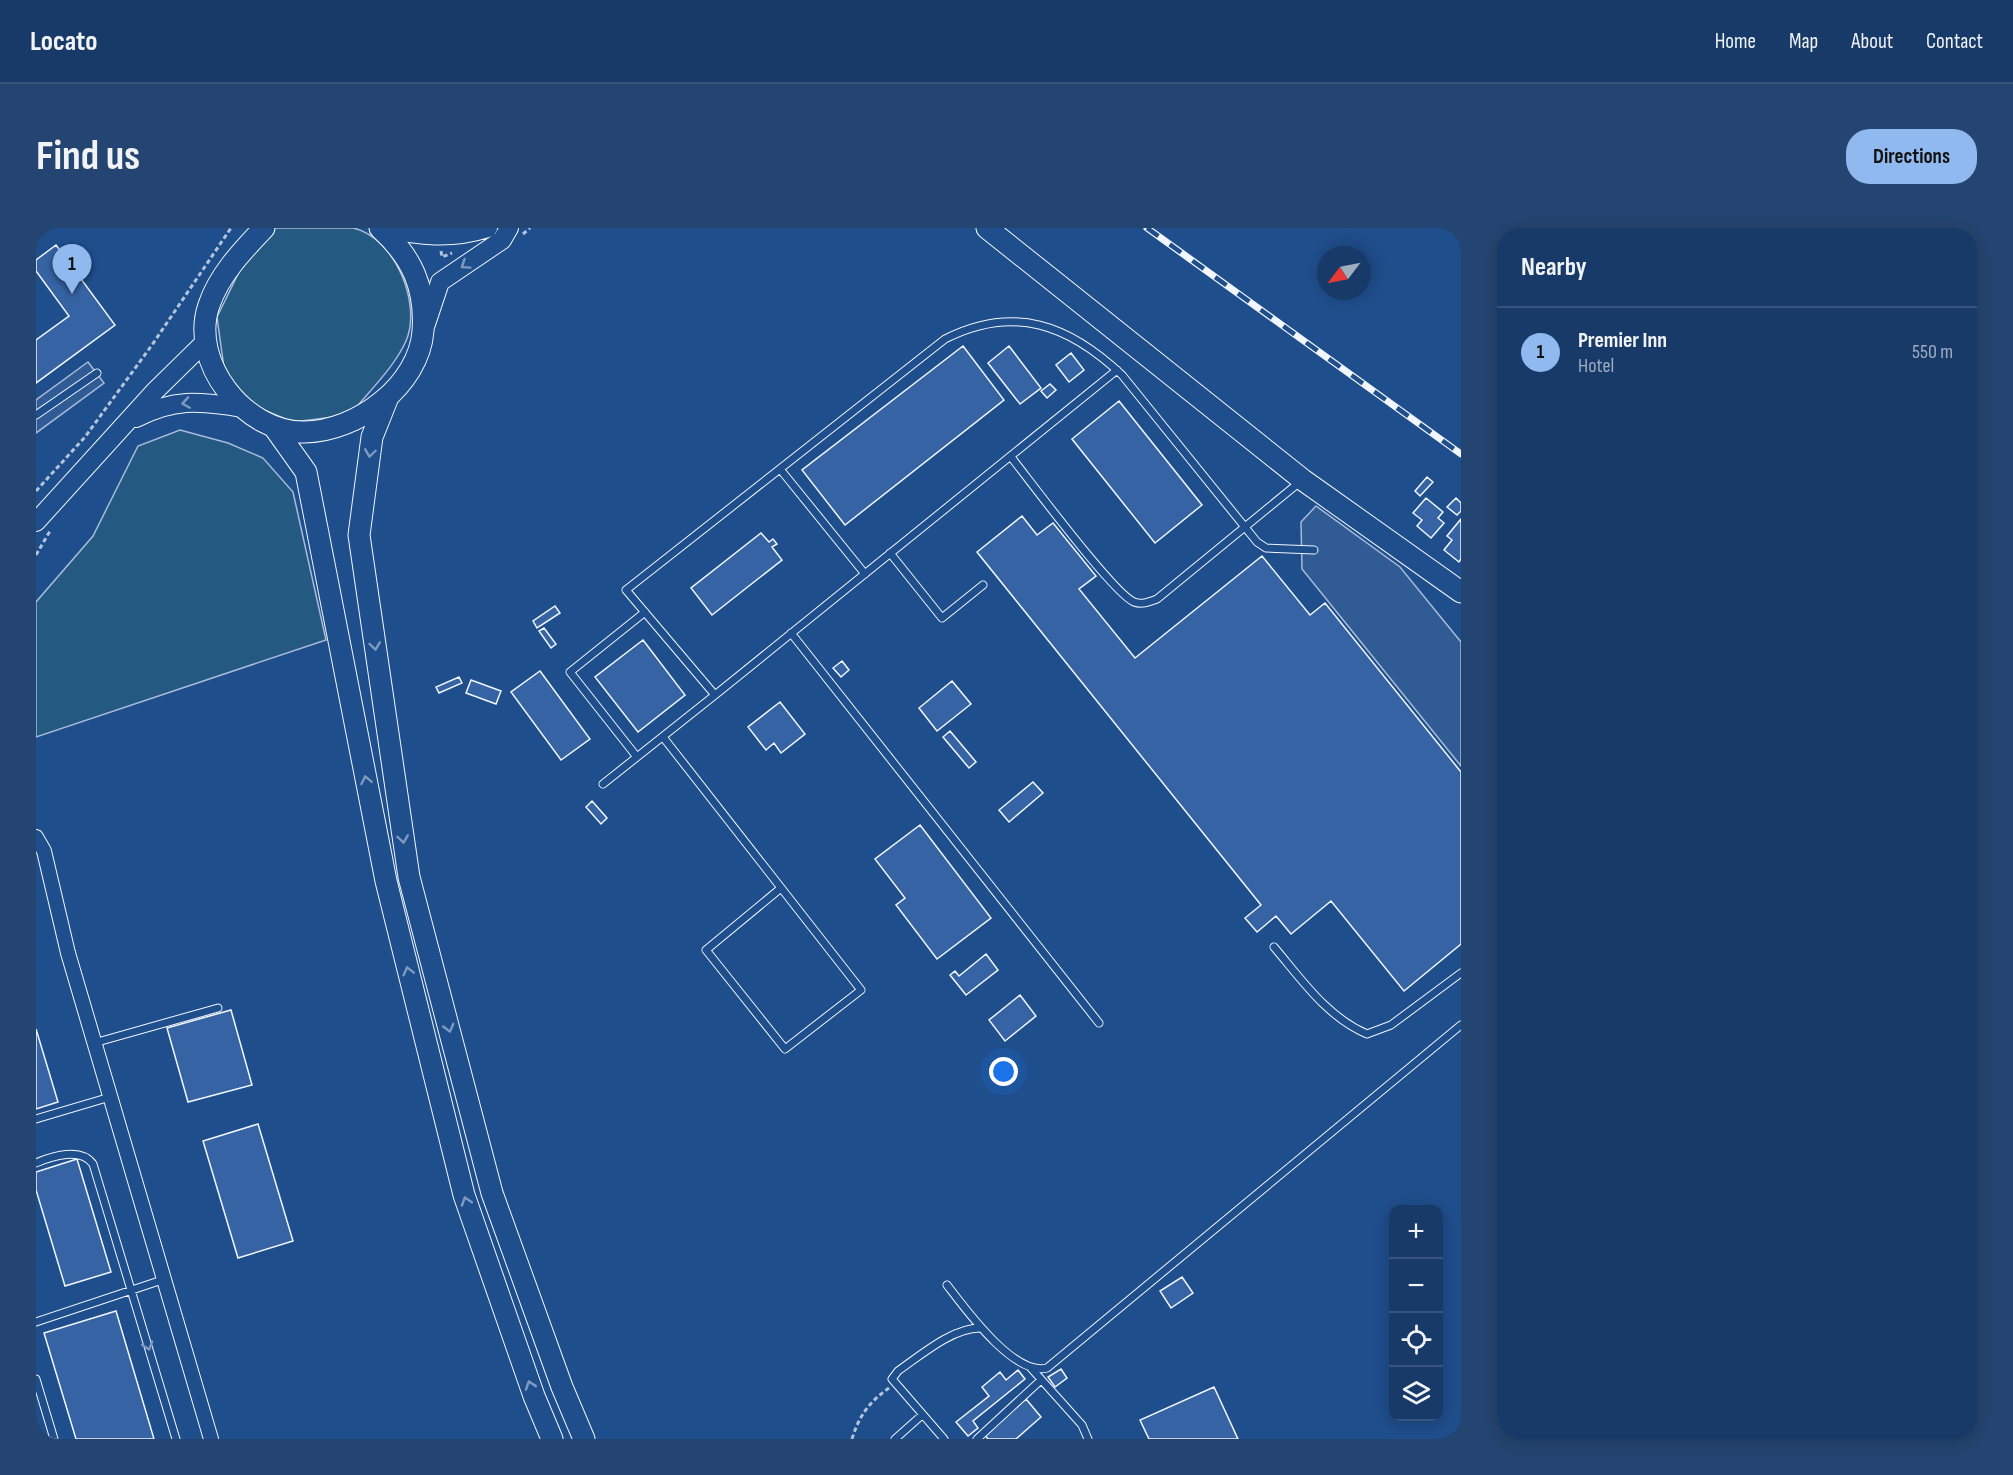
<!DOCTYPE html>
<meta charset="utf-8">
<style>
:root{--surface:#173a69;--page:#244571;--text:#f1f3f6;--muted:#9eadc0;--line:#36547d;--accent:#90b9f0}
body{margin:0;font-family:"Sofia Sans Condensed",sans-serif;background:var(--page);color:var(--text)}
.controls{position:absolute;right:18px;bottom:18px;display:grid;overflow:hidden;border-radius:12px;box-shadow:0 3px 15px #0003}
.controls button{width:54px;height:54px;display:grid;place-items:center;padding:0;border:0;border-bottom:2px solid var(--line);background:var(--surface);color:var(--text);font:30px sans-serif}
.compass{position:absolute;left:1281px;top:18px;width:54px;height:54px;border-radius:50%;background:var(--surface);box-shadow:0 3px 15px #0003;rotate:238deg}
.you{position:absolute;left:968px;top:844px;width:21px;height:21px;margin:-15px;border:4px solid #fff;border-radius:50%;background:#1a73e8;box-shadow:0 0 0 9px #1a73e833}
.badge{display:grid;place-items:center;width:39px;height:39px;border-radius:50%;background:var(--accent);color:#111;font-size:20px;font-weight:700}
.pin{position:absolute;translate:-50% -50px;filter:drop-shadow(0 2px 3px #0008)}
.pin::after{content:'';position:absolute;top:32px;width:21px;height:18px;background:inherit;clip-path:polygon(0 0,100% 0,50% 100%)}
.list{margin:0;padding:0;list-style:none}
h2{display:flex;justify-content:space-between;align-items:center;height:78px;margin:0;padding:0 24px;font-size:26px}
h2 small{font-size:20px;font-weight:400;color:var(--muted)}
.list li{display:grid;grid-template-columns:39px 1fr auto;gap:18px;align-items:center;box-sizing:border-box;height:90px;padding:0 24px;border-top:2px solid var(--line)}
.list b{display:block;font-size:22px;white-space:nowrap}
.list p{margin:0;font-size:20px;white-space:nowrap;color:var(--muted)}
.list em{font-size:20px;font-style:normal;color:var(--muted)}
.icon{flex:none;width:33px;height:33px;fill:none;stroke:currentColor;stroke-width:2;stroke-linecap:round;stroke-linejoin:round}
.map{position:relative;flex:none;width:1425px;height:1211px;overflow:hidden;border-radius:24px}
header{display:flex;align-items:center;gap:36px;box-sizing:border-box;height:84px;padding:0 30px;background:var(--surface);border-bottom:2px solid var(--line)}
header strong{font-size:28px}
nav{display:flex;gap:33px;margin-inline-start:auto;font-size:21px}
.intro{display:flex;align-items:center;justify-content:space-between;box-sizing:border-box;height:144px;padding:0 36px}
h1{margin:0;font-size:42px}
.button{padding:15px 27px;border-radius:24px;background:var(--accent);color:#111;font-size:21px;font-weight:700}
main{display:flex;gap:36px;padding:0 36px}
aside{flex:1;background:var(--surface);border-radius:24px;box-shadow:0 3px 15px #0003}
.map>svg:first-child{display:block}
.green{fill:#245a82;stroke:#a8bbd7;stroke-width:1.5}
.parking{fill:#305b95;stroke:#a8bbd7;stroke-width:1.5}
.building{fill:#3563a3;stroke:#f2f6ff;stroke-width:1.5}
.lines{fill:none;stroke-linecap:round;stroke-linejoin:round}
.service-casing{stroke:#f2f6ff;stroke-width:9}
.minor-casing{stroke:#f2f6ff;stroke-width:16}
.secondary-casing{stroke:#f2f6ff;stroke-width:20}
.primary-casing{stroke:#f2f6ff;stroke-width:23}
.path{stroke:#b3c4dc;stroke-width:3;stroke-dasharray:4.5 3;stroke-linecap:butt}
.service{stroke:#1f4e8c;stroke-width:7}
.minor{stroke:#1f4e8c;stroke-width:14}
.secondary{stroke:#1f4e8c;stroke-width:18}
.primary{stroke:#1f4e8c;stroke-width:21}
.rail-casing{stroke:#f2f6ff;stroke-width:7}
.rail{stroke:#1f4e8c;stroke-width:4.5;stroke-dasharray:14;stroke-linecap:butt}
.oneway{stroke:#7e9ac0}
</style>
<header>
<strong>Locato</strong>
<nav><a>Home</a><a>Map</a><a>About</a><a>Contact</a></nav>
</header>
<div class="intro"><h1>Find us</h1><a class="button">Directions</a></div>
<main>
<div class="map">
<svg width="1425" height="1211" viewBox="0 0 1425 1211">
<rect width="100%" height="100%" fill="#1f4e8c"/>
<path class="green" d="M238 0C261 0 295 0 317 0 359 9 386 76 370 113 358 140 332 164 314 187L257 194 218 178 189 147 181 89 206 38Z
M144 202 192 215 227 230 257 264 290 412 0 509V374L57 308 102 218Z"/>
<path class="parking" d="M52 134 68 155 0 205V172Z
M1280 278 1364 339 1425 414V538L1266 341 1265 294Z"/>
<path class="building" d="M20 17 79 97 0 155V112L33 88 0 43V32Z
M927 118 968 172 809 297 766 242Z
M973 118 1005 160 984 176 952 135Z
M1035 125 1048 142 1033 154 1020 137Z
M1014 156 1020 162 1011 170 1005 163Z
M1083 173 1166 277 1119 315 1036 211Z
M1391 249 1397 254 1384 268 1379 263Z
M1390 270 1407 284 1402 290 1408 295 1395 310 1381 298 1386 292 1377 285Z
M1420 270 1425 275V283L1421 287 1411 279Z
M986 288 1001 307 1017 295 1060 348 1043 361 1099 430 1226 328 1274 387 1289 375 1425 544V716L1368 763 1295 673 1255 706 1240 688 1221 704 1209 690 1225 677 941 324Z
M1425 291V331L1423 334 1408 322 1416 312 1411 308Z
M725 305 733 314 737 311 741 316 736 319 746 332 676 387 655 360Z
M519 378 524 385 501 400 497 393Z
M508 400 520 416 515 420 503 403Z
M607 412 649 467 602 504 559 449Z
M806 433 813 442 805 449 797 440Z
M504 443 554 511 525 532 475 464Z
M423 449 426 455 403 465 400 459Z
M435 452 465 463 460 476 430 465Z
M916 453 935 476 901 503 883 480Z
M744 474 769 506 745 525 738 515 730 522 712 499Z
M914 503 940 534 933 540 907 509Z
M997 554 1007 565 973 594 963 582Z
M556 573 571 590 565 596 550 579Z
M884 597 955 690 901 731 860 677 869 670 839 631Z
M950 726 962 742 930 767 914 747 919 743 923 748Z
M984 767 1000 788 969 813 953 792Z
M195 782 216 857 152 874 131 800Z
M0 801 22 874 0 881Z
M222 896 257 1013 202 1030 167 913Z
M41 931 75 1044 29 1058 0 962V944Z
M1146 1049 1157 1065 1135 1080 1124 1063Z
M80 1083 118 1211H40L8 1105Z
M1025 1141 1031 1150 1019 1159 1012 1149Z
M982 1142 989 1151 937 1193 942 1200 932 1208 920 1194 953 1168 946 1159 964 1144 970 1152Z
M1178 1159 1202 1211H1113L1104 1192Z
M990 1171 1005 1189 980 1211H952L948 1206Z"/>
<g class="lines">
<g class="service-casing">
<path id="service" d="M1081 142 679 467 590 362 909 111C978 76 1033 97 1086 147L1221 314 1230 320 1278 322
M0 187 61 145
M975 229C995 254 1077 365 1098 374 1106 377 1113 374 1121 371L1265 253
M744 241 829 346
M854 325 906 390 947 357
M755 405 1063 795
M627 509 825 762 749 821 670 722 745 660
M601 529 534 444 609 384
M567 556 679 467
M1238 719C1266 752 1291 789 1331 806L1355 797 1425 745
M58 815 182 780
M0 891 74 869
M0 935C16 928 45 919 57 936L140 1211
M911 1057C928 1079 978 1149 1011 1140L1425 797
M0 1094 126 1052
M994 1139 1046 1197 1052 1211
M0 1151 18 1211
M859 1211 886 1187
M908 1211 856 1151 862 1143C885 1127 916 1100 944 1100
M941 1211 1005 1152"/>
</g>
<g class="minor-casing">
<path id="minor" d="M0 609 8 623 32 725 175 1211"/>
</g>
<g class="secondary-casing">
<path id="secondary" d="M346 0C383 8 415 12 452 0
M390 96 404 54 466 12 473 0
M100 190C141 169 165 174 208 180
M0 294 118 164 168 115"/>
</g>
<g class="primary-casing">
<path id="primary" d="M228 0C207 22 183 47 173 77 153 134 209 205 268 204 321 204 383 157 387 103 390 60 376 29 344 0
M951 0 1267 252 1425 364
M352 169 336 209 323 307 373 649 456 965 526 1159 548 1211
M238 199 270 244 350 653 428 967 498 1168 516 1211"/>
</g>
<path class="path" d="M487 6 494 0
M405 23 406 29 416 25
M0 263 49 209 116 117 195 0
M0 327 14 303
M816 1211C823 1188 833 1174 853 1160"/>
<use href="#service" class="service"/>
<use href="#minor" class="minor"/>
<use href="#secondary" class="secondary"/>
<use href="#primary" class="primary"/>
<g class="rail-casing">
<path id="rail" d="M1111 0 1425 226"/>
</g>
<use href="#rail" class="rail"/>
</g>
<defs><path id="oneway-chevron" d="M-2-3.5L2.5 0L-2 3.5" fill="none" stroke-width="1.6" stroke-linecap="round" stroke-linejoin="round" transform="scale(1.5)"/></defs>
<g class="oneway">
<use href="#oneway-chevron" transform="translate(429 37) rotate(146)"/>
<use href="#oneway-chevron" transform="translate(150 175) rotate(171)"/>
<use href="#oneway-chevron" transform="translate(334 225) rotate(98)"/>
<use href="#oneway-chevron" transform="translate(339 418) rotate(82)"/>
<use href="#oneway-chevron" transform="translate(330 552) rotate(-101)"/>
<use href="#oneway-chevron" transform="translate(367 611) rotate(82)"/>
<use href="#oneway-chevron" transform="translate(372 743) rotate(-104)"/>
<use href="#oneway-chevron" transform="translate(413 800) rotate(75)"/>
<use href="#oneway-chevron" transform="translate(430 973) rotate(-108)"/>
<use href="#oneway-chevron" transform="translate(112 1118) rotate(73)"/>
<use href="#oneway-chevron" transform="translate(494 1157) rotate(-109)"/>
</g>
</svg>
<div class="controls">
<button>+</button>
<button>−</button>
<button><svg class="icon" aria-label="locate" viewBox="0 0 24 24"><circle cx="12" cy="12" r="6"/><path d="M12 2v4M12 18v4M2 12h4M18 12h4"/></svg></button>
<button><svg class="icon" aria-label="layers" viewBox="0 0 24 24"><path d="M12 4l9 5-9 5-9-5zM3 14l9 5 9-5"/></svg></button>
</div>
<svg class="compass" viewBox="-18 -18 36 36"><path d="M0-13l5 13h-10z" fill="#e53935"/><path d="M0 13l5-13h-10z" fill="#9eadc0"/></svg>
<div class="you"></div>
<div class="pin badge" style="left:36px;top:66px">1</div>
</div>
<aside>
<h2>Nearby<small></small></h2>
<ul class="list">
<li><span class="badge">1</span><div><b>Premier Inn</b><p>Hotel</p></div><em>550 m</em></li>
</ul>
</aside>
</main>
